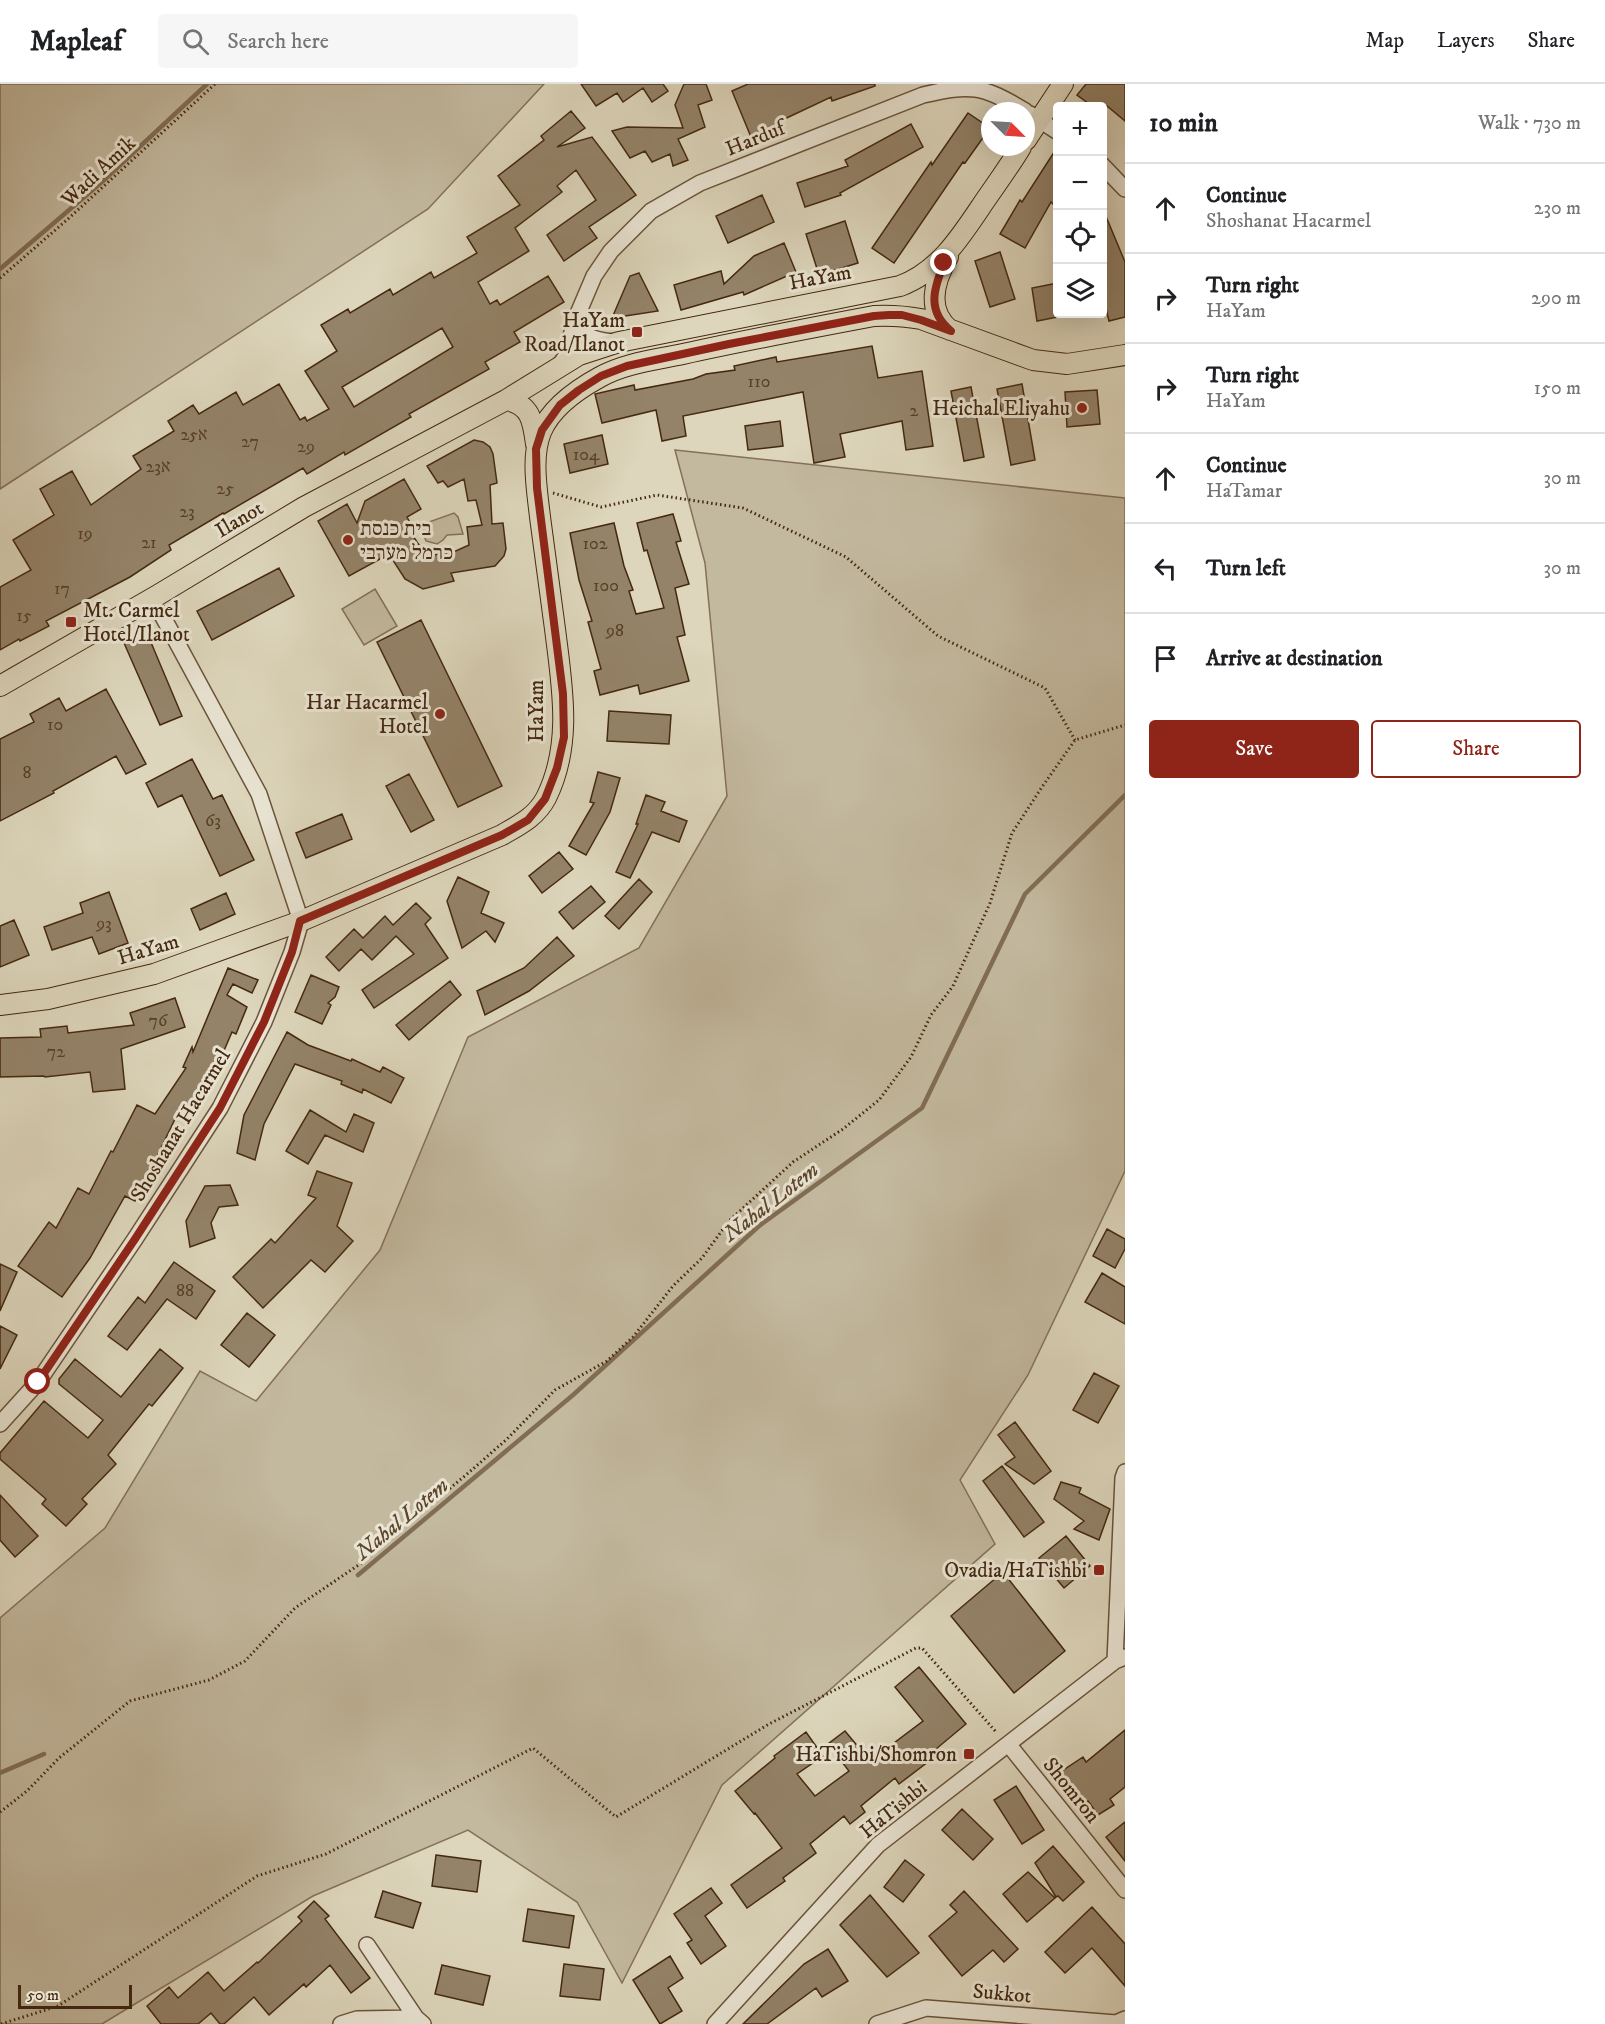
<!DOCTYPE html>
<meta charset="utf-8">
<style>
:root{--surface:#fff;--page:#f6f6f6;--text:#202124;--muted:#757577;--line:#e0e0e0;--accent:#8f2418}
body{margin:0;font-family:"IM FELL DW Pica","Frank Ruhl Libre",serif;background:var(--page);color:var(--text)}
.controls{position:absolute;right:18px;top:18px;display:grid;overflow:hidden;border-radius:6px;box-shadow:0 6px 24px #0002}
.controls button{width:54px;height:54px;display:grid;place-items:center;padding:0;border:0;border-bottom:2px solid var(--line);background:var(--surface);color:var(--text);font:30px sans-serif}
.compass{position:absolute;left:981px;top:18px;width:54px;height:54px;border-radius:50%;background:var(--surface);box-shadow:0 6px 24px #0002;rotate:114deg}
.scale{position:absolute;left:18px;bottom:15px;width:114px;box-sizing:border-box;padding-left:6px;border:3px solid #442910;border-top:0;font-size:16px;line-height:21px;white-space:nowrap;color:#442910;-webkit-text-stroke:4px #e9e4d3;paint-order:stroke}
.stop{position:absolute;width:18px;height:18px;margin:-14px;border:4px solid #8f2418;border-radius:50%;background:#fff}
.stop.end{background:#8f2418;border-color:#fff;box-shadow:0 2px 6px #0008}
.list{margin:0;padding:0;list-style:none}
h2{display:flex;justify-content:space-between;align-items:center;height:78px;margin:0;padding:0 24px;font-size:26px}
h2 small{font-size:20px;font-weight:400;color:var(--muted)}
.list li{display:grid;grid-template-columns:39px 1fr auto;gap:18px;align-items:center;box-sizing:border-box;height:90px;padding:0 24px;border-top:2px solid var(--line)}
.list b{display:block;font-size:22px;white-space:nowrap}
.list p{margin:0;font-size:20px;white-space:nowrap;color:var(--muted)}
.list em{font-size:20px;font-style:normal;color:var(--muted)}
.actions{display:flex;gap:12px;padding:18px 24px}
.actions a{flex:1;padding:14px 0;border:2px solid var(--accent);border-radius:6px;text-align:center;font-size:21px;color:var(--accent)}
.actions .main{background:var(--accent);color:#fff}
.icon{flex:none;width:33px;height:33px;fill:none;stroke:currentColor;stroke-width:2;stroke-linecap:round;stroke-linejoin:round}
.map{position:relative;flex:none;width:1125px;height:1940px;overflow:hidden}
header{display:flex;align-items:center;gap:36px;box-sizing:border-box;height:84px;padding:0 30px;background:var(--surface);border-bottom:2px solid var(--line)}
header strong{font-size:28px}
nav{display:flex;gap:33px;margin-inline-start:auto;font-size:21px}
.search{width:420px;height:54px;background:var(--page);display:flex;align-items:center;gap:15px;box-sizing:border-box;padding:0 21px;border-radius:6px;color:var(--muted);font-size:22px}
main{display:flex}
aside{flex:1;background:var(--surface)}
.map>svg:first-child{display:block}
.green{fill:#c3b99f;stroke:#847158;stroke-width:1.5}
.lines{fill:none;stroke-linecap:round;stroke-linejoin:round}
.stream{stroke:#816d54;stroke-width:4.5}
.building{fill:#948369;stroke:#442910;stroke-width:1.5;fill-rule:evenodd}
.minor-casing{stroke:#6a543b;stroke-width:18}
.major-casing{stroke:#442910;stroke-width:22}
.path{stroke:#442910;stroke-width:3;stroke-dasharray:1.5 3;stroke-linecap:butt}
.minor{stroke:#e9e4d3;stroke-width:15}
.major{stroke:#ddd6bc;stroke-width:20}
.route{stroke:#8f2418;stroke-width:8}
.poi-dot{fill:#8f2418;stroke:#e9e4d3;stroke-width:2}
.labels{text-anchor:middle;stroke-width:6;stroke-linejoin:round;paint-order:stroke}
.number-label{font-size:18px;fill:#584026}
.street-label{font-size:21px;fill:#442910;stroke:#e9e4d3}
.poi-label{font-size:21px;fill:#442910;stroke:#e9e4d3;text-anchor:end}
.water-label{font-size:22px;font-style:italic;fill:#5d462c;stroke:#e9e4d3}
</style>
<header>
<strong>Mapleaf</strong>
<div class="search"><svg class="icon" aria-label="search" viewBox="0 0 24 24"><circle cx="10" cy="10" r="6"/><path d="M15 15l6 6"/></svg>Search here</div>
<nav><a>Map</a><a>Layers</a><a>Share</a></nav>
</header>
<main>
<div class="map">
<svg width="1125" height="1940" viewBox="0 0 1125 1940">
<rect width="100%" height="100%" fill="#ddd6bc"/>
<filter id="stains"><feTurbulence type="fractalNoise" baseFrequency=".00333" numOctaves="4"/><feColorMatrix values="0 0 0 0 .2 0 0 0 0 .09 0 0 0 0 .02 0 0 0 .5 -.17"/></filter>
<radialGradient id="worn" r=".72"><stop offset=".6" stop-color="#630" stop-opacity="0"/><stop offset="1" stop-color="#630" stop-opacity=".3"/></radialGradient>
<path class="green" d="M0 0H544L428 125 0 405Z
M675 366 1125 414V1087L1028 1291 960 1396 995 1460 722 1701 622 1899 577 1818 468 1746 313 1812 102 1940H0V1534L105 1444 200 1287 256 1317 380 1166 468 953 639 864 727 712 705 479Z
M454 429 458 433 463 450 447 451 443 456 437 460 426 457 422 446 426 439Z
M375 505 397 542 364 561 342 525Z"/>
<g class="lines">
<path class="stream" d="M0 185 103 97 207 0
M358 1491 573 1311 759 1142 922 1024 1025 810 1125 711
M0 1689 44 1670"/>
</g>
<path class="building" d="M581 0H663L668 7 652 18 643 4 623 18 617 9 596 22Z
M684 0H706L712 16 698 21 705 43 678 55 688 76 673 82 670 70 652 78 645 67 630 74 612 47 627 43 683 44 675 21Z
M748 0H875V2L832 17 831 13 776 39 777 42 751 53 732 7Z
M1086 0H1125V37L1107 22H1092L1077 11Z
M571 27 585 44 557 63 592 53 636 111 589 143 597 154 564 177 547 151 596 116 576 86 557 102 562 108 515 144 529 167 478 198 490 220 497 216 500 221 548 192 564 218 514 248 520 258 485 278 489 285 409 330 411 333 345 371 344 368 307 390 303 384 224 430 223 429 169 461 171 466 130 493 46 537 49 542 20 557 19 555 0 566V503L31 486 13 456 54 431 40 405 72 387 91 421 141 385 133 372 174 347 168 337 193 321 199 330 236 308 243 321 279 300 300 336 305 333 307 337 329 325 305 287 337 267 321 241 348 225 350 229 390 205 393 211 431 188 434 194 477 169 467 153 520 121 498 92 544 56 541 52ZM442 244 453 263 354 323 342 303Z
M968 29 990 44 965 79 963 78 894 179 872 164 931 78 932 81Z
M911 40 923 63 840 109 841 111 805 123 797 99 848 82 845 76Z
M1058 62V112L1053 120 1051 118 1025 164 1000 150 1020 116 1022 118Z
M762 111 774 138 728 159 716 132Z
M1102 123 1125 178V233L1109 237 1102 208Z
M845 137 858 179 819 191 806 150Z
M784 159 796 188 744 211 743 208 681 226 674 201 721 187 724 200 754 172Z
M1000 168 1015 215 990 223 975 177Z
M639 189 658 227 612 234 630 192Z
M1058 199V233L1037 237 1032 204Z
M872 262 878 294 922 287 933 362 906 366 902 337 840 350 845 373 814 379 803 308 683 332 686 352 662 357 656 326 602 339 595 310 634 301 635 306 693 295 706 290 735 286 734 282 776 273 777 278Z
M1022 300 1035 376 1011 381 997 305Z
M971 303 984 373 964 377 951 307Z
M1097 306 1100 340 1067 343 1065 308Z
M780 337 783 362 748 366 745 342Z
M602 351 608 380 570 389 564 360Z
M474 356 483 358 490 363 493 370 497 399 490 401 492 440 503 439 506 465 504 472 495 482 451 489 454 497 423 505 405 495 389 470 349 492 318 437 347 420 357 439 365 417 404 395 421 425 407 433 413 444 409 446 427 473 446 468 447 471 469 461 467 443 482 441 476 416 468 417 464 395 448 403 443 397 438 399 427 382Z
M673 430 681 457 676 458 689 500 675 504 685 551 677 553 689 597 640 610 638 601 600 611 594 587 601 585 588 538 592 537 579 496 570 449 614 439 624 482 633 506 629 507 636 530 664 524 647 466 644 467 637 439Z
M279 484 294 512 212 556 197 527Z
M421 536 502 702 458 723 377 558Z
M147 549 182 632 160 641 124 559Z
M106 605 146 680 126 690 116 672 53 707 54 709 0 737V655L34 638 30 630 59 614 66 627Z
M609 627 671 631 669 660 607 657Z
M192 675 213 715 222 711 254 776 220 792 182 711 158 723 146 699Z
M598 688 620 694 610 728 586 771 569 762 594 719 590 718Z
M409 690 434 736 411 748 386 702Z
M646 711 665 718 661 727 687 737 679 758 652 748 630 794 616 788 638 740H636Z
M342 730 352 755 306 774 296 749Z
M559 768 573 785 542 809 529 792Z
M458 793 489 808 481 829 504 839 495 858 486 847 462 864 447 817Z
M639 795 652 808 619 845 605 832Z
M591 802 605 818 573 845 559 828Z
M109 808 128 859 99 870 92 853 52 866 44 843 83 829 80 819Z
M226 809 235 830 200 846 191 825Z
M416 819 431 834 425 840 448 874 374 924 362 906 414 870 396 852 372 876 361 865 339 887 326 873 354 845 363 854 385 832 393 841Z
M14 836 29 871 0 883V842Z
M557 853 574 872 529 907 485 931 477 907 524 884Z
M228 884 258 896 252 909 233 900 227 911 247 923 236 950 232 948 205 1011 187 1037 177 1031 135 1117 125 1112 90 1174 62 1213 18 1182 49 1138 56 1144 78 1104 89 1110 111 1067 113 1068 137 1021 155 1030 186 984 183 983 192 963 193 968Z
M311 891 339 903 335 913 328 919 331 921 322 940 295 928Z
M450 897 461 911 409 956 396 941Z
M175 914 185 943 121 965 125 1005 93 1008 90 988 45 993 44 992 0 993V954L41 953 40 945 67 942 68 949 134 941 130 929Z
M287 948 308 961 351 977 352 975 380 988 383 983 404 994 391 1019 363 1005 362 1009 341 1000 342 997 295 980 264 1040 255 1076 237 1069 244 1031Z
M310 1026 346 1048 354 1030 374 1039 363 1068 325 1051 308 1080 286 1067Z
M317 1087 352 1099 337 1142 353 1157 325 1188 311 1176 263 1224 233 1193 271 1155 275 1159 316 1114 308 1111Z
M230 1101 238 1121 219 1123 211 1139 215 1154 190 1163 186 1137 205 1102Z
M1107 1145 1125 1155V1165L1115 1184 1093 1172Z
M174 1178 215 1207 196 1235 167 1215 127 1266 108 1252 138 1213 145 1219Z
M0 1180 17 1188 0 1227Z
M1102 1189 1125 1203V1240L1085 1218Z
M247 1229 275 1251 249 1283 221 1261Z
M0 1242 17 1251 0 1285Z
M160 1265 183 1284 152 1322 149 1320 108 1371 116 1380 82 1415 87 1420 66 1442 42 1420 46 1415 0 1375V1369L44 1317 88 1354 103 1336 59 1300V1295L75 1275 121 1313Z
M1094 1289 1119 1302 1098 1339 1073 1326Z
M1015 1338 1051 1387 1034 1400 1005 1380 1015 1373 998 1351Z
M1002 1382 1044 1438 1024 1453 983 1397Z
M1061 1398 1081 1404 1079 1409 1110 1425 1099 1456 1074 1445 1084 1437 1054 1415Z
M0 1411 38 1452 15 1473 0 1456Z
M1066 1452 1090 1482 1064 1504 1039 1474Z
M1003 1488 1065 1567 1014 1609 951 1532Z
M919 1583 966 1640 930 1670 933 1674 899 1700 895 1694 861 1722 865 1728 850 1740 844 1732 810 1760 816 1769 783 1794 785 1797 747 1824 731 1801 782 1764 755 1729 754 1730 735 1707 775 1674 774 1672 806 1648 823 1672 797 1690 815 1712 849 1687 828 1660 845 1647 870 1677 923 1637 895 1603Z
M1125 1646V1703L1110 1715 1114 1721 1098 1731 1088 1717 1080 1722 1059 1689 1083 1673 1086 1678Z
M1016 1702 1044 1746 1022 1760 994 1716Z
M962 1725 993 1755 973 1776 942 1746Z
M1125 1738V1777L1106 1753Z
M1053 1762 1084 1798 1063 1817 1058 1812 1056 1813 1035 1779Z
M436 1771 481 1777 477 1808 432 1802Z
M905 1776 924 1791 903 1818 884 1803Z
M1028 1788 1055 1814 1027 1838 1003 1810Z
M711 1804 722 1819 705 1832 726 1862 701 1880 687 1859 692 1856 674 1830Z
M383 1807 421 1819 413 1844 375 1833Z
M964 1807 1018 1865 1004 1878 993 1866 962 1892 929 1852 957 1828 950 1821Z
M870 1811 919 1869 887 1893 840 1841Z
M314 1817 329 1832 325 1835 370 1894 351 1909 330 1881 306 1903 304 1900 269 1931 254 1913 224 1940H220L211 1929 198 1940H161L147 1922 169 1903 178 1914 208 1888 224 1907 257 1878 258 1879 302 1837 298 1833Z
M1092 1823 1125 1860V1902L1092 1864 1065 1889 1045 1868Z
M528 1825 574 1832 569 1864 523 1857Z
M828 1865 848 1897 822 1913 816 1904 767 1940H743L804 1880Z
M670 1872 683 1894 668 1904 682 1927 660 1940 633 1896Z
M564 1880 604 1885 600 1916 560 1912Z
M442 1881 490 1892 483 1921 435 1910Z"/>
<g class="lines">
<g class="minor-casing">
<path id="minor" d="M1030 30 1058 48
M1102 81 1125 105
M574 239C585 254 598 257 616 258
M558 283 567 271 574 239 594 192 611 167 651 127 700 99 923 11C970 0 983 1 1025 27
M0 1340 38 1298 135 1155 220 1024 264 938 292 868 301 837 259 710 162 531 153 523 140 521
M1115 1577 1123 1394 1125 1388
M1009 1661 1125 1806
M367 1861 416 1934 423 1940
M341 1940 357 1935 416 1934
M715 1940 878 1761 1115 1577 1125 1573
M877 1940 926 1924 1116 1939 1125 1935"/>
</g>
<g class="major-casing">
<path id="major" d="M1026 56 1063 0
M948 173C934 197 926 227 950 246
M506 316C531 320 533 338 536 360
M0 602 158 511 304 423 506 316 579 271 619 258 900 202C938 188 960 154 982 121 995 102 1009 83 1021 63
M0 921 48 915 154 890 301 837 502 751C519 741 536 733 546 714 573 660 562 602 555 545 550 508 545 470 540 433 537 406 531 373 541 348 551 324 578 305 600 293 625 279 655 276 683 270 746 256 810 244 874 232 890 231 904 232 921 235L1033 276 1067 280 1125 271"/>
</g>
<path class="path" d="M0 194 68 135 215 0
M553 409 601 423 657 411 743 424 846 473 938 552 1045 604 1075 656
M0 1728 27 1707 59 1674 130 1617 209 1596 245 1577 295 1524 360 1480 395 1445 437 1415 466 1391 507 1355 555 1306 607 1277 633 1253 673 1202 702 1174 729 1137 793 1078 843 1045 879 1016 911 973 931 931 953 902 990 819 1012 749 1042 703 1075 656 1125 641
M1 1940 58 1922 257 1792 326 1770 533 1664 616 1733 769 1640 916 1564H922L997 1649"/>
<use href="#minor" class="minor"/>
<use href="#major" class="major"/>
</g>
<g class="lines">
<path class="route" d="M38 1298 135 1155 220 1024 264 938 292 868 300 837 502 751 528 736 545 715 557 684 564 653 563 610 537 404 536 365 542 346 560 321 579 306 601 292 627 282 729 260 874 232 889 231H902L921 236 951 247C926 227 934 204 944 179"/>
</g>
<g class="poi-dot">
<rect x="631" y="242" width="12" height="12" rx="3"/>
<circle cx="1082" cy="324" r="6"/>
<circle cx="348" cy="456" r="6"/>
<rect x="65" y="532" width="12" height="12" rx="3"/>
<circle cx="440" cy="630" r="6"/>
<rect x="1093" y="1480" width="12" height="12" rx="3"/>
<rect x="963" y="1664" width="12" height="12" rx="3"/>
</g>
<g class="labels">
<g class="number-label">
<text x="759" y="303">110</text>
<text x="914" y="332">2</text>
<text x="194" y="356">25א</text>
<text x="250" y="363">27</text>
<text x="306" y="368">29</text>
<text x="586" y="376">104</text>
<text x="158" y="388">23א</text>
<text x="225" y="410">25</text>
<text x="187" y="433">23</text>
<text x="85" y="455">19</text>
<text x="149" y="464">21</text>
<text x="595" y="465">102</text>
<text x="606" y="507">100</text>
<text x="62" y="510">17</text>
<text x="24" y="537">15</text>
<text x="615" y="552">98</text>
<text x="55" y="646">10</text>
<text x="27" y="694">8</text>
<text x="213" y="742">63</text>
<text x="104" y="845">93</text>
<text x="158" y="942">76</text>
<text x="56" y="973">72</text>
<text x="185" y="1212">88</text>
</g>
<g class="street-label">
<text transform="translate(755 54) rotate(-22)" y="7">Harduf</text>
<text transform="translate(98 87) rotate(-43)" y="7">Wadi Amik</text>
<text transform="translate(820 193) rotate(-11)" y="7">HaYam</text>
<text transform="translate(239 435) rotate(-31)" y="7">Ilanot</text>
<text transform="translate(536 627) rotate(-90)" y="7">HaYam</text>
<text transform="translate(148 865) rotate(-17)" y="7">HaYam</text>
<text transform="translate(180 1041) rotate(-59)" y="7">Shoshanat Hacarmel</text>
<text transform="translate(1072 1706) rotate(51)" y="7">Shomron</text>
<text transform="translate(893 1725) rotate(-39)" y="7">HaTishbi</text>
<text transform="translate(1002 1909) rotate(5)" y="7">Sukkot</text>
</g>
<g class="poi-label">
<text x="625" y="243">HaYam<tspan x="625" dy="24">Road/Ilanot</tspan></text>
<text x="1070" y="331">Heichal Eliyahu</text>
<text x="360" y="451" text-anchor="start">בית כנסת<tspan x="360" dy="24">כרמל מערבי</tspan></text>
<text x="83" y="533" text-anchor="start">Mt. Carmel<tspan x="83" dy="24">Hotel/Ilanot</tspan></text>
<text x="428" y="625">Har Hacarmel<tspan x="428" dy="24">Hotel</tspan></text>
<text x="1087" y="1493">Ovadia/HaTishbi</text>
<text x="957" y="1677">HaTishbi/Shomron</text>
</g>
<g class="water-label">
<text transform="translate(770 1117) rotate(-38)" y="8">Nahal Lotem</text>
<text transform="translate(401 1434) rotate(-40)" y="8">Nahal Lotem</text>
</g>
</g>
<rect width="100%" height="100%" filter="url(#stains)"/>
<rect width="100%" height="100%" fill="url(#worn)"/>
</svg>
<div class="controls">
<button>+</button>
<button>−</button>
<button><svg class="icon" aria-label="locate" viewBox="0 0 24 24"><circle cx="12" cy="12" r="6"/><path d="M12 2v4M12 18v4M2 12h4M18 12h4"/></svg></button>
<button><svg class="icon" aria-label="layers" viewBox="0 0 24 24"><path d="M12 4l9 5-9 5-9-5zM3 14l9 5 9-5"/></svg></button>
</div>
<svg class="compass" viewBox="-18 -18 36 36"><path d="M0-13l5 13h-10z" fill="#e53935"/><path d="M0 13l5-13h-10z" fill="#757577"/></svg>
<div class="scale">50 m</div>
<div class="stop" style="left:38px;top:1298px"></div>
<div class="stop end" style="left:944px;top:179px"></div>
</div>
<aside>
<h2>10 min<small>Walk · 730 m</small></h2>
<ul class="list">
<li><svg class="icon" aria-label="ahead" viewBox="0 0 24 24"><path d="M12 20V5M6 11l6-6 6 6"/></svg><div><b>Continue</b><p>Shoshanat Hacarmel</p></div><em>230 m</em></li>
<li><svg class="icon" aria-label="right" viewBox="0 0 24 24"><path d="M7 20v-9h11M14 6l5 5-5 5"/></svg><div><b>Turn right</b><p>HaYam</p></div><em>290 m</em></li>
<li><svg class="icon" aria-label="right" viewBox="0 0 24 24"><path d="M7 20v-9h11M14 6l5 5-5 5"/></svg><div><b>Turn right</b><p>HaYam</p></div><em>150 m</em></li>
<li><svg class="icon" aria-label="ahead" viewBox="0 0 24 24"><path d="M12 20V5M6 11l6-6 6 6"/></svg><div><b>Continue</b><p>HaTamar</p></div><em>30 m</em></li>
<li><svg class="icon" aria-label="left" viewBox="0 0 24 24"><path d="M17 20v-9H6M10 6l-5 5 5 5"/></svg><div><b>Turn left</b></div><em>30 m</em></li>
<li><svg class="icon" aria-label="arrive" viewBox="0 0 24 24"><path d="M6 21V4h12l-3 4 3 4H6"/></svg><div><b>Arrive at destination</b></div></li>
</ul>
<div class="actions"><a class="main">Save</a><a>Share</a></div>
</aside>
</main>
